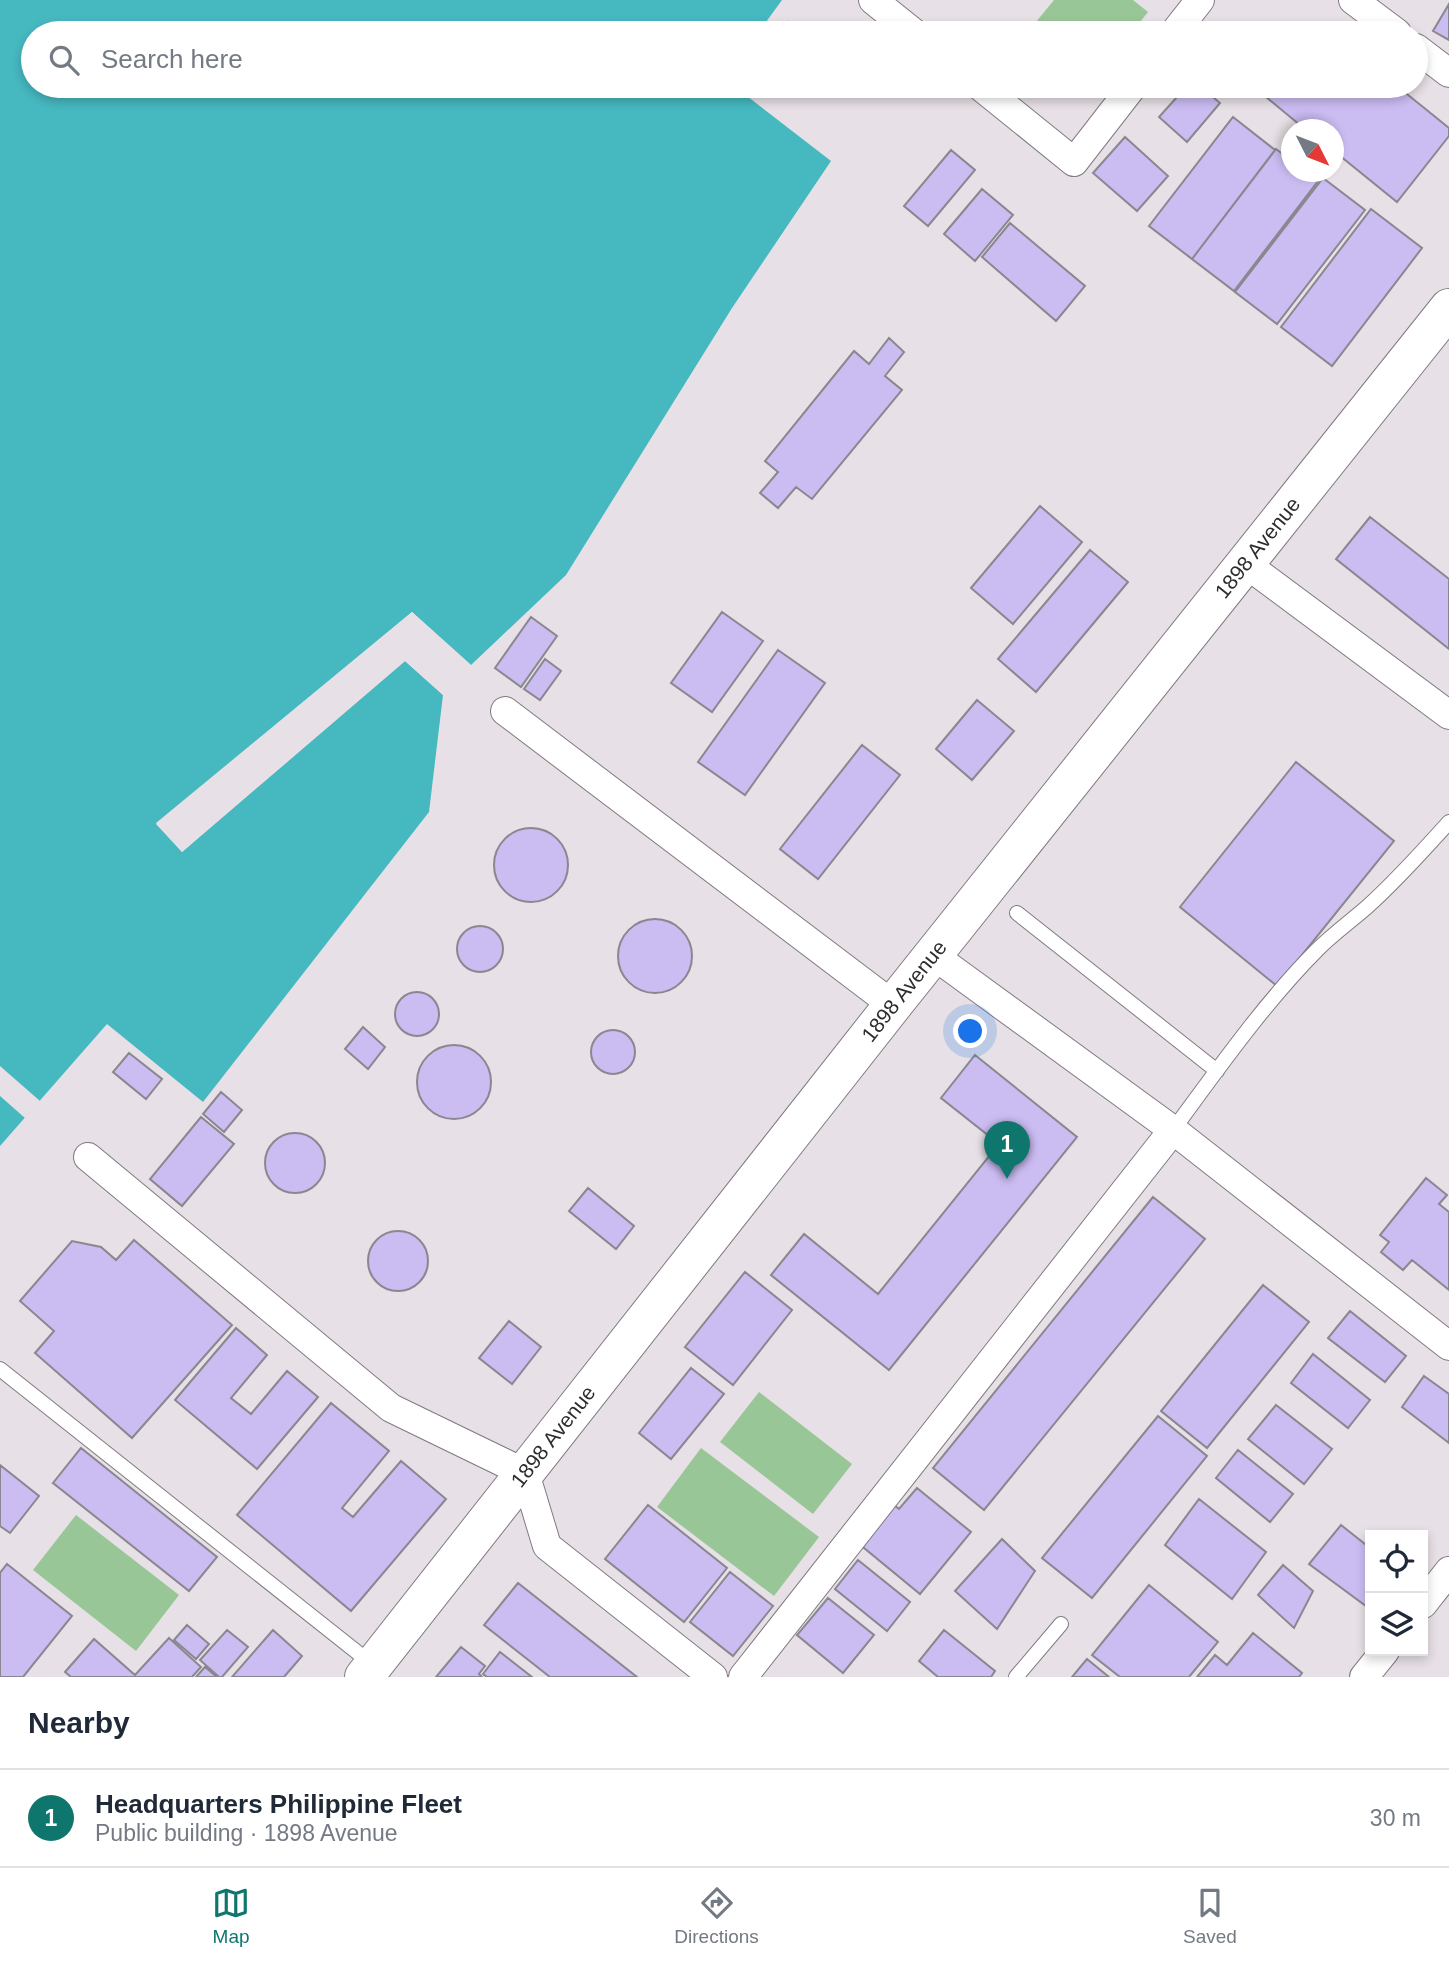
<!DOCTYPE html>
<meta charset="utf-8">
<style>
:root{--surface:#fff;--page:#f6f6f7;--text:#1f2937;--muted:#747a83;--line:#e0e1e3;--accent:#0f766e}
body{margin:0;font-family:Arial,sans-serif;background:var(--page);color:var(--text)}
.controls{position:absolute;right:21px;bottom:21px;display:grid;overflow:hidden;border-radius:0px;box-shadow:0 4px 10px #0003}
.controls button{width:63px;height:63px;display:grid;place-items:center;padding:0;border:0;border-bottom:2px solid var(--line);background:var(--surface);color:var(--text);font:35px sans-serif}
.compass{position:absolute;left:1281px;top:119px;width:63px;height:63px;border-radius:50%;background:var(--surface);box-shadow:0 4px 10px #0003;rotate:132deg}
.you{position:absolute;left:971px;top:1032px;width:24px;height:24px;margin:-18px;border:5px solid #fff;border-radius:50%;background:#1a73e8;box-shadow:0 0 0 10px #1a73e833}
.badge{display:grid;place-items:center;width:46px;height:46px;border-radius:50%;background:var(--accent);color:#fff;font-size:23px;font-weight:700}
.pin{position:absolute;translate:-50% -58px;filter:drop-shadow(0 2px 4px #0008)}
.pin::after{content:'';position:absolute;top:37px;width:24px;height:21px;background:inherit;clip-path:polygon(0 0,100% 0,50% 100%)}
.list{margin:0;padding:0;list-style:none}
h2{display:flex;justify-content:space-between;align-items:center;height:91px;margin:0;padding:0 28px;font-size:30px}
h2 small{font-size:23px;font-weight:400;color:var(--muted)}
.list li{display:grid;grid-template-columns:46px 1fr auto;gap:21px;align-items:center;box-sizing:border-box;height:98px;padding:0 28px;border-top:2px solid var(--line)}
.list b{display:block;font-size:26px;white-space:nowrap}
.list p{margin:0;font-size:23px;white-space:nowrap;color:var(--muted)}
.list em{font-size:23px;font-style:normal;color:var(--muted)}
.icon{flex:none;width:38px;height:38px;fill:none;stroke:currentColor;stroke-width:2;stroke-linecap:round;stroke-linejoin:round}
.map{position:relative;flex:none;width:1449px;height:1677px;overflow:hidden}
.search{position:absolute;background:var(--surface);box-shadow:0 4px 10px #0003;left:21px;right:21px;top:21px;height:77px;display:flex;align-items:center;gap:18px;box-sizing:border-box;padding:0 24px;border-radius:38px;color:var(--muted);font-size:26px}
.sheet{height:189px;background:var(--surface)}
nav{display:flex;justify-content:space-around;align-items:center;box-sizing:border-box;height:98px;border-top:2px solid var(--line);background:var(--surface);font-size:19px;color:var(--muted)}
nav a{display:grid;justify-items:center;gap:4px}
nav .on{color:var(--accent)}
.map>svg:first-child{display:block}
.green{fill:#99c697}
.water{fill:#46b8c0}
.pier{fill:#e7e0e6}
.building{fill:#cbbcf2;stroke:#89878f;stroke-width:2}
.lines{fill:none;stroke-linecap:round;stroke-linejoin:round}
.lane-casing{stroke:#817a80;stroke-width:16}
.street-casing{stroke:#817a80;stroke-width:30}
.secondary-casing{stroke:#817a80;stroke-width:40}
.lane{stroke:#fff;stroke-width:14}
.street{stroke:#fff;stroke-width:28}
.secondary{stroke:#fff;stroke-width:38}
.labels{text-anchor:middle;stroke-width:5;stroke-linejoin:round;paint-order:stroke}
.street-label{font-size:21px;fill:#2f2c2e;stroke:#f5edf4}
</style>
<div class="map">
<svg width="1449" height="1677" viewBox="0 0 1449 1677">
<rect width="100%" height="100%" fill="#e7e0e6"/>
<path class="green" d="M1054 0H1133L1148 12 1131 33H1027Z
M759 1392 852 1464 813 1514 720 1442Z
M701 1448 819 1537 774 1596 657 1507Z
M76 1515 179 1595 136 1651 33 1570Z"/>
<path class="water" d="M0 0H782L758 33H33V86H734L831 161 732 308 566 575 471 665 412 612 156 823 182 852 405 661 443 695 429 812 203 1102 107 1024 0 1146Z"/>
<path class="pier" d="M412 612 471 665 468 668 412 616 161 824 182 847 404 658H407L446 692 443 695 405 661 182 852 156 824Z
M0 1066 40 1101 25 1118 0 1096Z"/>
<path class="building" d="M1449 4V40L1433 31Z
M789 22 803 33H780Z
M1317 22 1331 33H1307Z
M1187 86H1200L1220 103 1187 142 1159 117Z
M1265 86H1397L1449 128V136L1397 202 1334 151V130H1306L1260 92Z
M1233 117 1275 150 1192 259 1149 226Z
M1125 137 1168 176 1137 211 1093 173Z
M1276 149 1292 161V172H1306L1318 181 1234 291 1192 259Z
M951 150 975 170 928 226 904 206Z
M1323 178 1365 210 1277 324 1235 292Z
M982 189 1013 215 975 261 944 234Z
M1371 209 1422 248 1332 366 1281 327Z
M1010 223 1085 286 1056 321 982 257Z
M889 338 904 352 885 376 902 390 812 499 796 487 778 508 760 493 778 472 765 461 854 351 869 364Z
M1040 506 1082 542 1013 624 971 588Z
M1370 517 1449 579V649L1336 559Z
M1090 550 1128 582 1036 692 998 659Z
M722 612 763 641 712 712 671 683Z
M531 617 557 636 521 687 495 668Z
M778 650 825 683 745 795 698 762Z
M545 659 561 671 540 700 524 689Z
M977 700 1014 731 972 780 936 749Z
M862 745 900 775 818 879 780 849Z
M1296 762 1394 841 1277 986 1180 907Z
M494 865a37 37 0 1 1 74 0a37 37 0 1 1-74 0Z
M618 956a37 37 0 1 1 74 0a37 37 0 1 1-74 0Z
M457 949a23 23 0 1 1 46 0a23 23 0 1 1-46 0Z
M395 1014a22 22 0 1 1 44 0a22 22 0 1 1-44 0Z
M363 1027 385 1047 368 1069 345 1049Z
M591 1052a22 22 0 1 1 44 0a22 22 0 1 1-44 0Z
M417 1082a37 37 0 1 1 74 0a37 37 0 1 1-74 0Z
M129 1053 162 1079 146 1099 113 1072Z
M975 1055 1077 1137 889 1370 771 1275 804 1234 878 1294 999 1144 941 1098Z
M221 1092 242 1110 224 1132 203 1114Z
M201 1117 234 1144 182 1206 150 1179Z
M265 1163a30 30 0 1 1 60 0a30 30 0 1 1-60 0Z
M1426 1178 1447 1195 1439 1204 1449 1212V1290L1412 1260 1403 1270 1381 1252 1389 1242 1380 1235Z
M588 1188 634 1226 616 1249 569 1211Z
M1153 1197 1205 1239 984 1510 933 1468Z
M368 1261a30 30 0 1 1 60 0a30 30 0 1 1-60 0Z
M134 1240 232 1325 132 1438 35 1353 54 1331 20 1301 72 1241 101 1247 116 1260Z
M745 1272 792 1310 733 1385 685 1347Z
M1263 1285 1309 1322 1207 1448 1161 1411Z
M1350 1311 1406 1356 1385 1382 1328 1338Z
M509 1321 541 1347 512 1384 479 1358Z
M236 1328 267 1355 231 1398 251 1414 287 1371 318 1397 257 1469 175 1400Z
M1313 1354 1370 1400 1348 1428 1291 1383Z
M691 1368 724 1394 671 1459 639 1433Z
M1424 1376 1449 1394V1443L1402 1407Z
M331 1403 389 1451 342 1508 353 1517 401 1461 446 1499 351 1611 237 1515Z
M1276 1405 1332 1449 1304 1484 1248 1439Z
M1158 1416 1207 1456 1092 1598 1042 1558Z
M81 1448 217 1557 189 1591 53 1483Z
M1238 1450 1293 1494 1270 1522 1216 1478Z
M0 1465 39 1496 10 1533 0 1526Z
M917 1488 971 1532 920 1594 858 1543 890 1502 899 1509Z
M1199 1499 1266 1552 1232 1599 1165 1545Z
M648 1505 727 1568 684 1622 605 1559Z
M1341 1525 1370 1548V1609L1309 1564Z
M1002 1539 1035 1571 997 1629 955 1591Z
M858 1560 910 1602 887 1631 835 1589Z
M7 1564 72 1616 23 1677H0V1573Z
M1283 1565 1313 1591 1294 1628 1258 1595Z
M730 1572 773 1606 733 1656 690 1622Z
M518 1583 637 1677H550L484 1625Z
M1149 1585 1218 1642 1189 1677H1120L1092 1655Z
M828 1598 874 1635 843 1673 797 1635Z
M187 1625 209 1644 196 1659 174 1640Z
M227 1630 248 1647 222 1677H219L200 1660Z
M273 1630 302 1656 284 1677H232Z
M944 1630 995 1671 991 1677H938L919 1661Z
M1253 1633 1302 1673 1299 1677H1197L1215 1655 1227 1665Z
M169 1638 201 1667 192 1677H71L65 1672 94 1639 135 1675Z
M461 1647 485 1666 479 1674 482 1677H436Z
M500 1652 532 1677H487L483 1674Z
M1087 1659 1109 1677H1072Z
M205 1667 217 1677H196Z"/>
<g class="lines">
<g class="lane-casing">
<path id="lane" d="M1017 913 1217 1071
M1173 1130C1218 1069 1265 1002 1318 949 1333 934 1351 921 1367 907 1396 881 1423 851 1449 822
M0 1369 372 1664
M1016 1677 1061 1624"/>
</g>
<g class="street-casing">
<path id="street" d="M873 0 914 33
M1353 0 1397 33
M1174 33 1200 0
M1416 48 1449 73
M980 86 1074 162 1133 86
M1246 564 1449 715
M505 711 893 1005
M933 955 1173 1130 1449 1346
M88 1157 391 1408 525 1473 547 1546 713 1677
M1423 1604 1449 1571
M743 1677 1173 1130
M1364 1677 1385 1651"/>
</g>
<g class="secondary-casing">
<g id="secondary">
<path id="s1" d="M364 1677 893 1005 1449 308"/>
</g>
</g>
<use href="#lane" class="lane"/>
<use href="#street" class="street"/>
<use href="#secondary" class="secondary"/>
</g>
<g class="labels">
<g class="street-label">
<text dy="7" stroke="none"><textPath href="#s1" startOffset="1440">1898 Avenue</textPath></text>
<text dy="7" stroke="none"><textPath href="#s1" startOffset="873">1898 Avenue</textPath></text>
<text dy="7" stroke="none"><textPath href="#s1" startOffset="306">1898 Avenue</textPath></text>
</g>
</g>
</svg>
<div class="controls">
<button><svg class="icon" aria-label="locate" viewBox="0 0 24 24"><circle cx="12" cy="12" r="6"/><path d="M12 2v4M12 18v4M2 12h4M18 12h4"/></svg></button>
<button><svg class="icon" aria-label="layers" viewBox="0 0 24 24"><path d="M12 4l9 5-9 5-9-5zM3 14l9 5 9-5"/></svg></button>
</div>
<svg class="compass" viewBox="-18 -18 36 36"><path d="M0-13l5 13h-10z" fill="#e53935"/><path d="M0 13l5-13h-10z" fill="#747a83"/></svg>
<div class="you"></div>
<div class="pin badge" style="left:1007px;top:1179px">1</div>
<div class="search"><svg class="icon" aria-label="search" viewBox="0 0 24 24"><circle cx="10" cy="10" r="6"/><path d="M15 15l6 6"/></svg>Search here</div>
</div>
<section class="sheet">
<h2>Nearby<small></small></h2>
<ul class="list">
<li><span class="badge">1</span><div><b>Headquarters Philippine Fleet</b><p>Public building · 1898 Avenue</p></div><em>30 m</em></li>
</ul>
</section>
<nav>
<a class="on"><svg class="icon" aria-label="map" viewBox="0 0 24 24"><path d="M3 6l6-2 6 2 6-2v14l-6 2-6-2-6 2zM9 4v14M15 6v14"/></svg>Map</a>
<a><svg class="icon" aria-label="directions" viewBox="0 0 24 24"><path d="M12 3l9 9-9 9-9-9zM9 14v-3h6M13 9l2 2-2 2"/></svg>Directions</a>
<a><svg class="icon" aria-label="saved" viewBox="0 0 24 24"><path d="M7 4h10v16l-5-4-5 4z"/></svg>Saved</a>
</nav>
